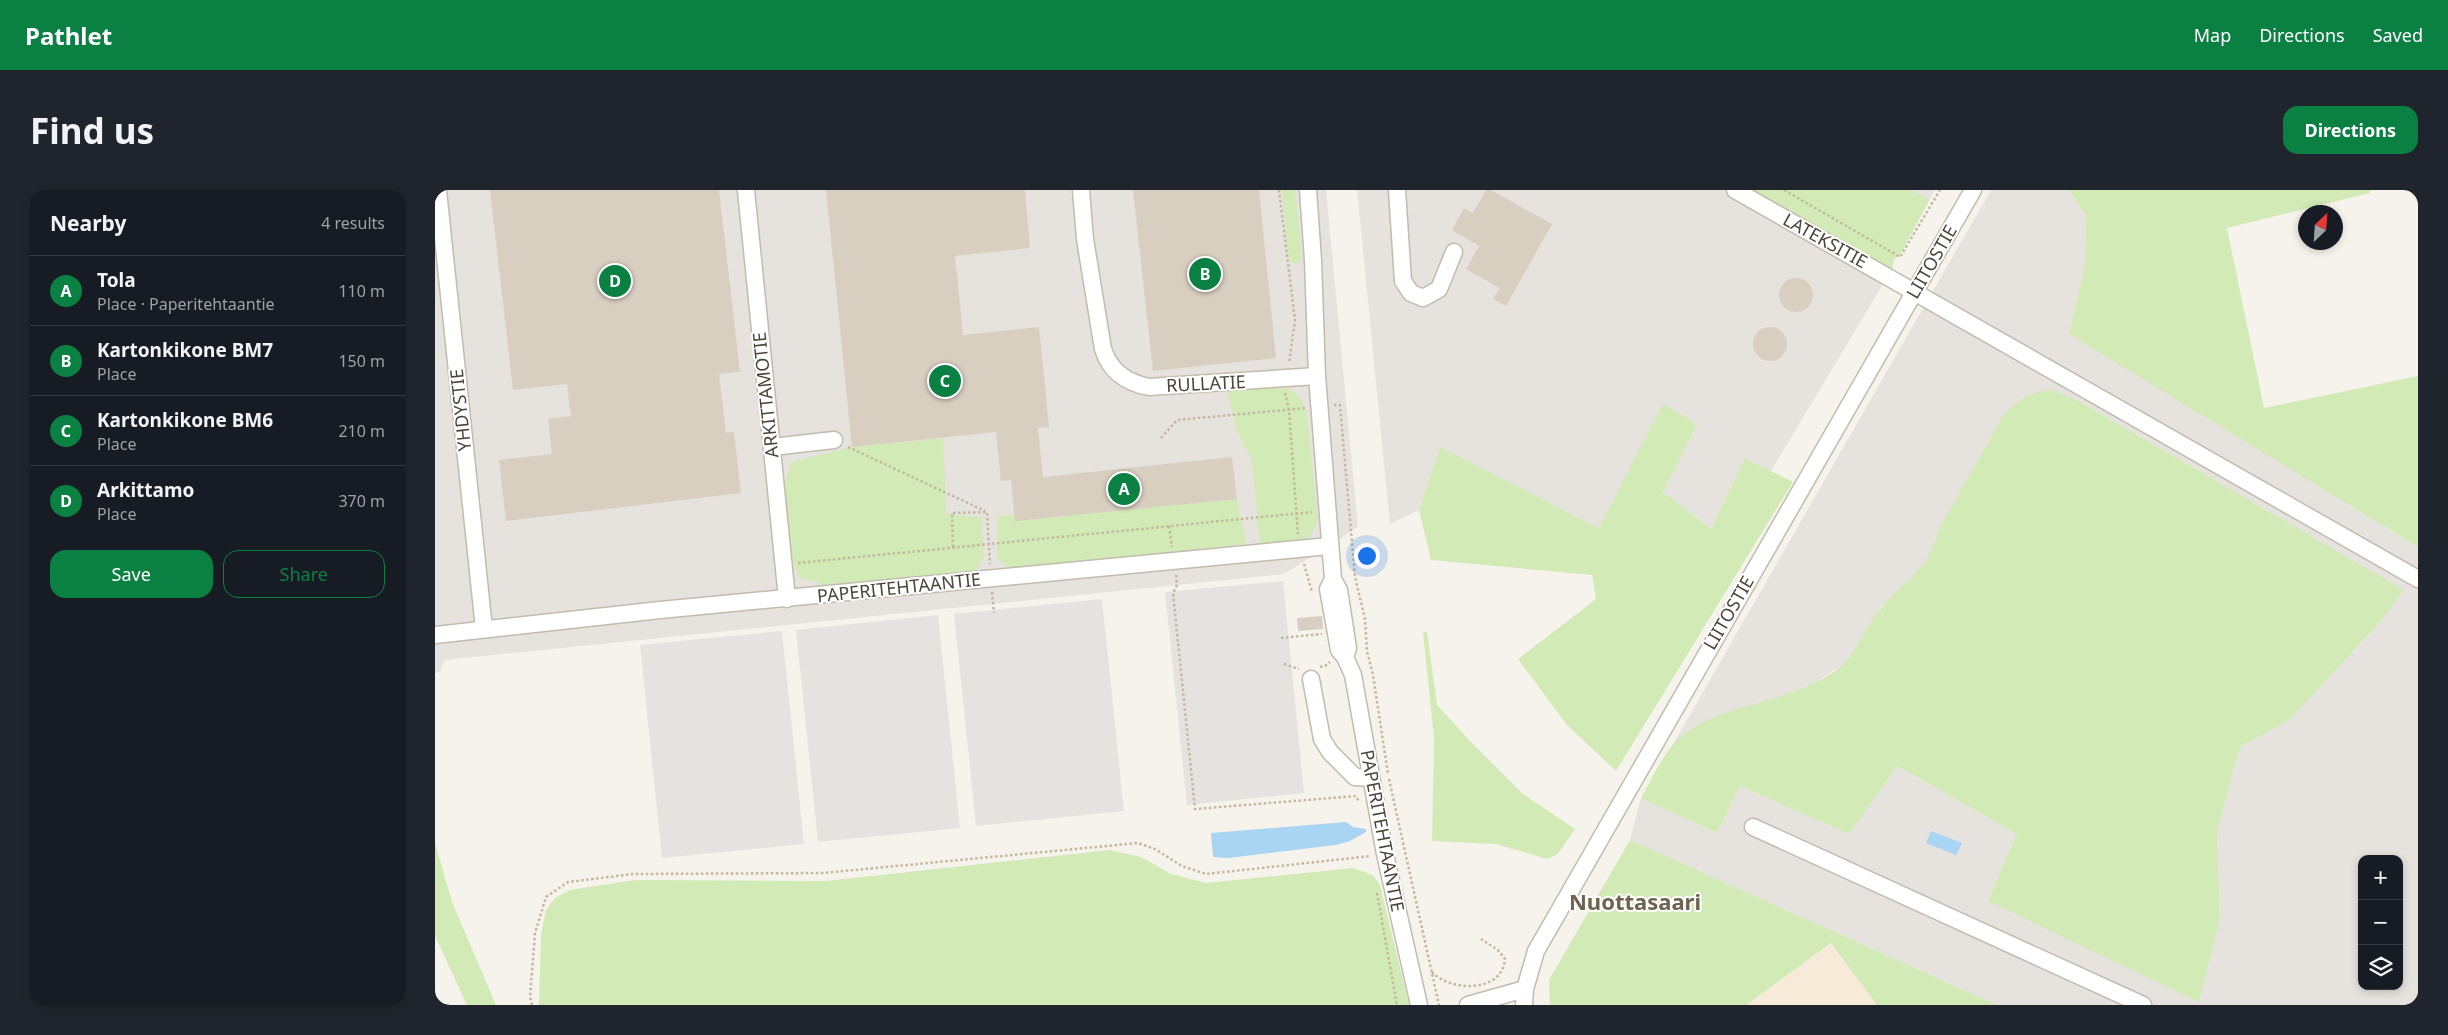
<!DOCTYPE html>
<meta charset="utf-8">
<style>
:root{--surface:#171b24;--page:#20242c;--text:#f1f3f6;--muted:#9ea1a6;--line:#363941;--accent:#0b8043}
body{margin:0;font-family:"Noto Sans",sans-serif;background:var(--page);color:var(--text)}
.controls{position:absolute;right:15px;bottom:15px;display:grid;overflow:hidden;border-radius:10px;box-shadow:0 2px 8px #0003}
.controls button{width:45px;height:45px;display:grid;place-items:center;padding:0;border:0;border-bottom:1px solid var(--line);background:var(--surface);color:var(--text);font:25px sans-serif}
.compass{position:absolute;left:1863px;top:15px;width:45px;height:45px;border-radius:50%;background:var(--surface);box-shadow:0 2px 8px #0003;rotate:25deg}
.you{position:absolute;left:931px;top:365px;width:18px;height:18px;margin:-12px;border:4px solid #fff;border-radius:50%;background:#1a73e8;box-shadow:0 0 0 8px #1a73e833}
.badge{display:grid;place-items:center;width:32px;height:32px;border-radius:50%;background:var(--accent);color:#fff;font-size:16px;font-weight:700}
.pin{position:absolute;translate:-50% -50%;border:2px solid #fff;box-shadow:0 1px 5px #0006}
.list{margin:0;padding:0;list-style:none}
h2{display:flex;justify-content:space-between;align-items:center;height:65px;margin:0;padding:0 20px;font-size:21px}
h2 small{font-size:16px;font-weight:400;color:var(--muted)}
.list li{display:grid;grid-template-columns:32px 1fr auto;gap:15px;align-items:center;box-sizing:border-box;height:70px;padding:0 20px;border-top:1px solid var(--line)}
.list b{display:block;font-size:19px;white-space:nowrap}
.list p{margin:0;font-size:16px;white-space:nowrap;color:var(--muted)}
.list em{font-size:16px;font-style:normal;color:var(--muted)}
.actions{display:flex;gap:10px;padding:15px 20px}
.actions a{flex:1;padding:11px 0;border:1px solid var(--accent);border-radius:15px;text-align:center;font-size:18px;color:var(--accent)}
.actions .main{background:var(--accent);color:#fff}
.icon{flex:none;width:28px;height:28px;fill:none;stroke:currentColor;stroke-width:2;stroke-linecap:round;stroke-linejoin:round}
.map{position:relative;flex:none;width:1983px;height:815px;overflow:hidden;border-radius:15px}
header{display:flex;align-items:center;gap:30px;box-sizing:border-box;height:70px;padding:0 25px;background:var(--accent);color:#fff}
header strong{font-size:24px}
nav{display:flex;gap:28px;margin-inline-start:auto;font-size:18px}
.intro{display:flex;align-items:center;justify-content:space-between;box-sizing:border-box;height:120px;padding:0 30px}
h1{margin:0;font-size:35px}
.button{padding:12px 22px;border-radius:15px;background:var(--accent);color:#fff;font-size:18px;font-weight:700}
main{display:flex;gap:30px;padding:0 30px}
aside{flex:1;background:var(--surface);border-radius:15px;box-shadow:0 2px 8px #0003}
.map>svg:first-child{display:block}
.commercial{fill:#f7ead8}
.industrial{fill:#e6e2dd;fill-rule:evenodd}
.green{fill:#d2eab5}
.parking{fill:#e5e3e0}
.water{fill:#a9d4f2}
.building{fill:#d8cfc1}
.lines{fill:none;stroke-linecap:round;stroke-linejoin:round}
.minor-casing{stroke:#c2bbae;stroke-width:19}
.path{stroke:#c4b79f;stroke-width:2.5;stroke-dasharray:2.5 2.5;stroke-linecap:butt}
.minor{stroke:#fff;stroke-width:16}
.labels{text-anchor:middle;stroke-width:4;stroke-linejoin:round;paint-order:stroke}
.street-label{font-size:18px;fill:#4b4439;stroke:#fff}
.district-label{font-size:22px;font-weight:bold;fill:#6e6250;stroke:#fff}
</style>
<header>
<strong>Pathlet</strong>
<nav><a>Map</a><a>Directions</a><a>Saved</a></nav>
</header>
<div class="intro"><h1>Find us</h1><a class="button">Directions</a></div>
<main>
<aside>
<h2>Nearby<small>4 results</small></h2>
<ul class="list">
<li><span class="badge">A</span><div><b>Tola</b><p>Place · Paperitehtaantie</p></div><em>110 m</em></li>
<li><span class="badge">B</span><div><b>Kartonkikone BM7</b><p>Place</p></div><em>150 m</em></li>
<li><span class="badge">C</span><div><b>Kartonkikone BM6</b><p>Place</p></div><em>210 m</em></li>
<li><span class="badge">D</span><div><b>Arkittamo</b><p>Place</p></div><em>370 m</em></li>
</ul>
<div class="actions"><a class="main">Save</a><a>Share</a></div>
</aside>
<div class="map">
<svg width="1983" height="815" viewBox="0 0 1983 815">
<rect width="100%" height="100%" fill="#f6f3ec"/>
<path class="commercial" d="M1397 753 1442 815H1311Z"/>
<path class="industrial" d="M0 0H891L923 337 849 384 10 470 5 482 0 483Z
M922 0H1500L1467 61 1459 70 1457 79 1336 281 1310 268 1276 339 1228 302 1261 234 1164 338 1005 257 984 320 955 334Z
M1556 0H1634L1651 26 1650 76 1635 144 1983 357V815H1562L1195 650 1206 608 1282 643 1305 596 1414 644 1462 576 1582 644 1554 711 1785 729 1782 641 1805 557 1854 530 1947 430 1967 400 1640 209 1616 200 1504 339 1499 359 1483 384 1446 417 1424 456 1407 475 1370 499 1278 528 1254 541 1237 556ZM1927 669H1964V796H1927Z"/>
<path class="green" d="M847 0H860L867 68 861 75 854 69Z
M1316 0H1475L1494 10 1467 61 1459 70 1457 79 1450 77Z
M1634 0H1936L1935 3 1792 38 1829 218 1983 186V357L1634 144 1650 76 1651 26Z
M840 195C861 200 866 204 872 225L883 332C879 339 876 347 868 350 856 354 836 357 825 352L817 271 803 243 793 204 798 199Z
M1616 200 1640 209 1968 400 1947 430 1854 530 1805 557 1782 641 1785 729 1764 812 1553 711 1582 644 1462 576 1414 644 1305 596 1282 643 1206 608C1216 591 1224 571 1237 556 1273 512 1359 516 1406 476 1425 459 1431 435 1447 417 1473 387 1493 382 1504 339L1568 226C1583 211 1595 201 1616 200Z
M1228 214 1262 234 1228 302 1276 339 1310 268 1358 292 1181 581 1132 535 1083 469 1161 409 1157 385 996 370 984 320 1005 257 1164 338Z
M508 248 511 324 546 327 549 365 540 383 389 395 364 387 355 363 350 291 357 272 417 257Z
M802 309 811 354 577 380 562 368 563 326 579 325 580 331Z
M988 442H992L1002 515 1036 552 1088 604 1140 639 1123 664 1112 669 1061 654 997 651 999 548Z
M1195 650 1562 815H1442L1396 753 1311 815H1115L1114 790Z
M0 653 17 712 61 815H32L0 746Z
M675 660 706 667 736 684 771 693 918 678 938 685 945 695 974 815H104L106 744 111 720 120 708 135 700 200 690 391 691Z"/>
<path class="parking" d="M848 391 869 603 752 615 730 402Z
M667 409 689 621 541 636 519 424Z
M503 425 525 638 383 652 361 440Z
M347 441 369 654 227 668 205 455Z"/>
<path class="water" d="M911 632 918 637 931 639V642L915 651 900 655 793 668 778 667 776 643Z
M1496 641 1527 653 1521 665 1491 653Z"/>
<path class="building" d="M55 0H284L305 182 284 184 291 243 299 242 306 303 71 331 64 270 117 264 113 229 136 226 132 194 78 200Z
M391 0H590L595 58 520 66 528 145 604 137 614 237 603 238 608 287 797 267 802 309 580 331 576 290 566 291 561 242 417 257Z
M698 0H824L841 168 718 181Z
M1051 0H1056L1117 34 1071 116 1058 109 1065 98 1031 79 1044 56 1017 40 1029 18 1038 23Z
M1344 105a17 17 0 1 1 34 0a17 17 0 1 1-34 0Z
M1318 154a17 17 0 1 1 34 0a17 17 0 1 1-34 0Z
M887 426 888 439 863 441 862 428Z"/>
<g class="lines">
<g class="minor-casing">
<path id="minor" d="M3 0 49 439
M311 0 352 409
M646 0 650 49 668 159C675 181 692 193 714 197L882 186 898 389
M873 0 878 70 882 186
M962 0 968 91 976 103 988 108 1004 99 1019 62
M1300 0 1983 389
M337 257 399 250
M898 389 904 400 913 458 910 467 904 460 893 399Z
M0 445 225 420 894 356
M910 467 918 485 950 664 984 815
M876 489 887 549 895 562 920 587 935 588
M1318 637 1708 815
M1033 815 1090 799
M1089 815 1090 799 1101 761 1538 0"/>
</g>
<path class="path" d="M844 0 860 130 854 173
M1349 0 1465 67 1505 0
M850 203 854 220 863 344
M899 215H905L920 387 930 429 932 461 938 485 953 584
M726 248 742 230 871 218
M413 257 550 321
M734 336 737 357
M518 357 517 323 552 322 555 374
M363 373 877 322
M869 374 877 402
M741 385 742 395 738 403 760 619 921 606 924 612
M557 402 559 423
M846 448 887 444
M849 474 864 479
M885 477 890 476 895 472
M954 589 1004 815
M942 703 962 815
M997 782C1015 802 1068 803 1070 769L1063 760 1046 749
M97 815 95 806 100 743 111 707 133 692 198 684 388 683 703 653 720 659 747 676 771 684 936 666"/>
<use href="#minor" class="minor"/>
</g>
<g class="labels">
<g class="street-label">
<text transform="translate(1390 51) rotate(29)" y="6">LATEKSITIE</text>
<text transform="translate(1497 72) rotate(-60)" y="6">LIITOSTIE</text>
<text transform="translate(771 194) rotate(-3)" y="6">RULLATIE</text>
<text transform="translate(331 205) rotate(-96)" y="6">ARKITTAMOTIE</text>
<text transform="translate(26 220) rotate(-96)" y="6">YHDYSTIE</text>
<text transform="translate(464 398) rotate(-6)" y="6">PAPERITEHTAANTIE</text>
<text transform="translate(1294 423) rotate(-60)" y="6">LIITOSTIE</text>
<text transform="translate(947 641) rotate(79)" y="6">PAPERITEHTAANTIE</text>
</g>
<g class="district-label">
<text x="1200" y="720">Nuottasaari</text>
</g>
</g>
</svg>
<div class="controls">
<button>+</button>
<button>−</button>
<button><svg class="icon" aria-label="layers" viewBox="0 0 24 24"><path d="M12 4l9 5-9 5-9-5zM3 14l9 5 9-5"/></svg></button>
</div>
<svg class="compass" viewBox="-18 -18 36 36"><path d="M0-13l5 13h-10z" fill="#e53935"/><path d="M0 13l5-13h-10z" fill="#9ea1a6"/></svg>
<div class="you"></div>
<div class="pin badge" style="left:689px;top:299px">A</div>
<div class="pin badge" style="left:770px;top:84px">B</div>
<div class="pin badge" style="left:510px;top:191px">C</div>
<div class="pin badge" style="left:180px;top:91px">D</div>
</div>
</main>
